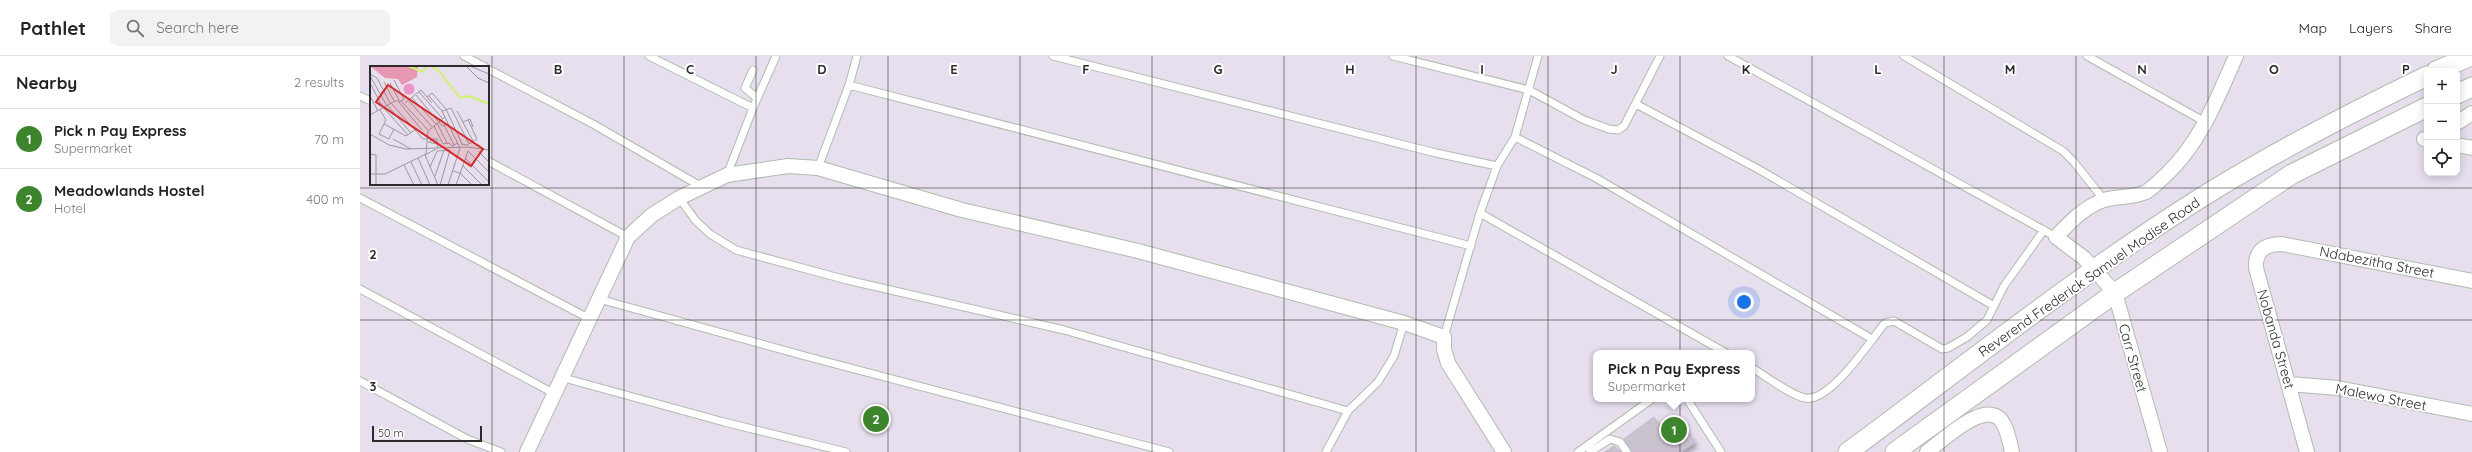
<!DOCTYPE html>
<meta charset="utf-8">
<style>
:root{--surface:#fff;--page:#f2f2f2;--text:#222;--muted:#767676;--line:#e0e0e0;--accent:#3d852d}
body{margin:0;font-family:Quicksand,sans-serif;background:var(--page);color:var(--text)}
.controls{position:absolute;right:12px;top:12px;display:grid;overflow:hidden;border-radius:8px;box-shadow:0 2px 10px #0003}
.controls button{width:36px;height:36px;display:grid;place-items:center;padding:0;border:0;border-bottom:1px solid var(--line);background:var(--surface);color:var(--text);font:20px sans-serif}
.scale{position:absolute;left:12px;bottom:10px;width:110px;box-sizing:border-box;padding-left:4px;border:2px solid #2c2c2c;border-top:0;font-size:11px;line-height:14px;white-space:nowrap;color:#2c2c2c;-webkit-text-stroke:3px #fff;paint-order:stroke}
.you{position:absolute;left:1384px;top:246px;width:14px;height:14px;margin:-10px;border:3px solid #fff;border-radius:50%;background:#1a73e8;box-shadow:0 0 0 6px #1a73e833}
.badge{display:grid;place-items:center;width:26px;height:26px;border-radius:50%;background:var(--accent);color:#fff;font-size:13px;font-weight:700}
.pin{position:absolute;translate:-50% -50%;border:2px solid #fff;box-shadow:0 1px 4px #0006}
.popup{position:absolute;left:1233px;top:294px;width:162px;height:52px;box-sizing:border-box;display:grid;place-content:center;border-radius:8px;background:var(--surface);filter:drop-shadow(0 1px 3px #0005);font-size:13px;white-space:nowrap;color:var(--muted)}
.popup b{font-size:15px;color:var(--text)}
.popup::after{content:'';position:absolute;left:50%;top:100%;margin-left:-8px;border:8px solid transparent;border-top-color:var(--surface)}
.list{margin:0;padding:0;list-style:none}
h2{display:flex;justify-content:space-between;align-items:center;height:52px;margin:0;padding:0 16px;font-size:17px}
h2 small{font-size:13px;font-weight:400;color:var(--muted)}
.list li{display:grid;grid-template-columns:26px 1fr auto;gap:12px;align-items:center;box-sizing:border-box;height:60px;padding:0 16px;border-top:1px solid var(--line)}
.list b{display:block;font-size:15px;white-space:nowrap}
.list p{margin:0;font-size:13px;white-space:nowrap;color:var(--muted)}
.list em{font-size:13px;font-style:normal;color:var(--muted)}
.icon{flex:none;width:22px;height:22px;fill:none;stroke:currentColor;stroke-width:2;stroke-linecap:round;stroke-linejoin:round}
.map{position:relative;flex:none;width:2112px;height:396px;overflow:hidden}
header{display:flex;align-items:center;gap:24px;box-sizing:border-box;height:56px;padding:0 20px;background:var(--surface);border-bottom:1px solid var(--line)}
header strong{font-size:19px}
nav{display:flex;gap:22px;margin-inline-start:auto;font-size:14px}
.search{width:280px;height:36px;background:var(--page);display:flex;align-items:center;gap:10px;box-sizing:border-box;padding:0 14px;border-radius:8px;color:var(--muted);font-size:15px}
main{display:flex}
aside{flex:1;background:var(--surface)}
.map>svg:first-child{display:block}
.building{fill:#cbc2d0;stroke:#c3b7ca;filter:url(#shadow)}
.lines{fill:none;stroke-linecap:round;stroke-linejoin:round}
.lane-casing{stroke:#b1bcae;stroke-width:9}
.street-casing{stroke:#b1bcae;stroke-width:16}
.secondary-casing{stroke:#b1bcae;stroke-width:21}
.lane{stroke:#fff;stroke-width:7}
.street{stroke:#fff;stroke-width:14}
.secondary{stroke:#fff;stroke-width:19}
.grid{fill:none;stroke:#2c2c2c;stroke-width:1;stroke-opacity:0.55}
.labels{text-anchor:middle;stroke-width:4;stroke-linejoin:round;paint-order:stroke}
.street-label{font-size:14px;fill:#2c2c2c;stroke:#fff}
.inset-river{fill:none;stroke:#cff46d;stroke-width:2}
.inset-road{fill:none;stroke:#9c97a0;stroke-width:1}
.view{fill:#d62828;fill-opacity:0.15;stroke:#d62828;stroke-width:2}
.inset-edge{fill:none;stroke:#2c2c2c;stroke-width:2}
.grid-label{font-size:13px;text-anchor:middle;font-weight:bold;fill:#2c2c2c;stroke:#fff;stroke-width:4;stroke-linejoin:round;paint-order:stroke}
</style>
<header>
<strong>Pathlet</strong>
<div class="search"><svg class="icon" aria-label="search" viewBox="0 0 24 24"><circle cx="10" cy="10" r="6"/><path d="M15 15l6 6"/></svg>Search here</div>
<nav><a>Map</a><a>Layers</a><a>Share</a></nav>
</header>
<main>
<aside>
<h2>Nearby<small>2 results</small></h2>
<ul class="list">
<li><span class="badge">1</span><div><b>Pick n Pay Express</b><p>Supermarket</p></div><em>70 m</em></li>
<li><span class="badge">2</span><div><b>Meadowlands Hostel</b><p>Hotel</p></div><em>400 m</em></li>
</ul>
</aside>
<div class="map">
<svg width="2112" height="396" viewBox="0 0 2112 396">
<defs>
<filter id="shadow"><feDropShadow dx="2.5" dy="4.5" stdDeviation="2" flood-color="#0004"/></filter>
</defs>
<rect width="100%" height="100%" fill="#e7deee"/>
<path class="building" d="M1294 361 1302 373 1318 362 1335 386 1321 396H1272L1264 383Z
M1254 390 1261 396H1245Z"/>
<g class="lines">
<g class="lane-casing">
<path id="lane" d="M104 0 125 11
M289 0 393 52 367 119
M693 0 1076 97 1137 110
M1033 0 1169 34 1224 64 1249 73 1258 74 1264 70 1300 0
M1368 0 1696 181
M1544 0 1703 95 1714 106 1744 144
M1727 0 1847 67
M128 13 233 68 342 131
M393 14 385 32 397 42
M489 29 1111 190
M0 40 11 45
M1276 48 1398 113 1634 250
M393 52 416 0
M1155 81 1236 122 1512 283
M128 105 268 181
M458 112 489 29 497 0
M0 142 230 263
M319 142 336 165 350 178 376 194 487 224 704 274 988 355
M1120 157 1366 297
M0 233 195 338
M239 243 445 300 809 396
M1084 281 1120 157 1137 110 1155 81 1178 0
M1392 312C1406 320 1430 339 1445 342 1470 347 1510 285 1525 267L1534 265 1582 293 1588 292 1607 281 1627 264 1644 230 1684 174
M204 322 364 366 486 396
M0 325 107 383 141 396
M1327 343 1361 396
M966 396 988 355 1018 326 1034 300 1044 267
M1218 396 1292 343
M1230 396 1250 383 1260 386 1267 396"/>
</g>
<g class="street-casing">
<path id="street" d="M2097 67 2112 57
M2064 83 2067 84
M2097 89 2112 92
M1929 328 1978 332 2112 358
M167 396 268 181 292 159 319 142 367 119 428 110 458 112 602 154 778 195 1044 267 1084 281V293L1088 307 1144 396
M1567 396C1582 385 1630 338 1644 369 1648 377 1650 387 1652 396
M1800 396 1755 237 1724 202 1696 181C1710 166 1724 151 1744 144 1758 140 1773 142 1786 136 1794 131 1800 124 1807 118 1841 85 1857 43 1876 0
M1947 396 1896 212C1895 194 1906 188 1922 188L2112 225"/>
</g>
<g class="secondary-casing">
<path id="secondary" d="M2076 15 2111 0
M2097 38 2112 31
M1488 396C1606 309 1722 216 1847 138 1918 94 1992 56 2067 20
M1535 396 1755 237 1932 118 2067 51"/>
</g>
<use href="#lane" class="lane"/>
<use href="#street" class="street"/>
<use href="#secondary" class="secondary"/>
</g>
<path class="grid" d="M132 0V396M264 0V396M396 0V396M528 0V396M660 0V396M792 0V396M924 0V396M1056 0V396M1188 0V396M1320 0V396M1452 0V396M1584 0V396M1716 0V396M1848 0V396M1980 0V396M0 132H2112M0 264H2112"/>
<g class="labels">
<g class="street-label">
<text transform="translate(2017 206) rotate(11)" y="5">Ndabezitha Street</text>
<text transform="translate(1729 221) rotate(-35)" y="5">Reverend Frederick Samuel Modise Road</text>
<text transform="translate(1916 283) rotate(74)" y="5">Nobanda Street</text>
<text transform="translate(1773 302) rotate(74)" y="5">Carr Street</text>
<text transform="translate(2021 341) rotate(11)" y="5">Malewa Street</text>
</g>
</g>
<g transform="translate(10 10)">
<rect width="119" height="119" fill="#e7deee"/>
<path d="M0 0H48L47 11 32 19 28 13 15 12Z" fill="#e698b2"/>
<path d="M33.5 23a5.5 5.5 0 1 1 11 0a5.5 5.5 0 1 1-11 0Z" fill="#ee93c7"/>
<path class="inset-river" d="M38 0 53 6 56 0M61 0 69 5 90 32 99 30 119 38"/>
<path class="inset-road" d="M96 0 108 12 119 17M100 0 119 8M0 8 7 12 20 37M0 10 17 40M24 14 34 33 31 35M14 16 24 35M0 17 12 40 38 69M20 17 29 34M49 26 73 53M46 29 72 60 78 57M0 30 8 45M59 30 72 45M57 31 62 27 76 43 92 78M42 32 66 58M28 35 52 64M39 35 62 61M21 37 53 73H57M35 37 51 24 62 37M17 39 41 67M10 44 16 54 9 68 19 73 24 63M87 45 103 75M0 49 25 35H31L58 64M93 56 100 53 103 61M67 57 77 77M14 58 36 70 45 64M74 59 84 79M64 60 73 78 79 77 82 80 88 77M0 68 19 79 36 83 97 81 119 84M23 73 41 83M58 76 67 78 68 82M60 76 61 73H67V78M91 78 97 79 107 73 98 54M108 85 119 96M0 88 6 89V119M55 89 68 119M55 89 66 83M48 92 60 119M95 92 119 116M41 96 52 119M34 99 44 119M92 99 112 119M60 101 67 85 80 84 70 119M82 105 90 107 102 119M0 108H15L56 88 58 65 75 51M65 110 74 84M78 119 90 82 72 45 81 42 99 78M86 119 98 85 119 106"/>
<path class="view" d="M18 19 113 83 101 100 6 36Z"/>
<rect width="119" height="119" class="inset-edge"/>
</g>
<g class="grid-label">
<text x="198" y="18">B</text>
<text x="330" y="18">C</text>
<text x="462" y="18">D</text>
<text x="594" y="18">E</text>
<text x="726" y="18">F</text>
<text x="858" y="18">G</text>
<text x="990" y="18">H</text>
<text x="1122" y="18">I</text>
<text x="1254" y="18">J</text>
<text x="1386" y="18">K</text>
<text x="1518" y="18">L</text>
<text x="1650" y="18">M</text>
<text x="1782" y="18">N</text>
<text x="1914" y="18">O</text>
<text x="2046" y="18">P</text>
<text x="13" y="203">2</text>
<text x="13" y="335">3</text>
</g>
</svg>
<div class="controls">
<button>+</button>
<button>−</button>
<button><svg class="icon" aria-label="locate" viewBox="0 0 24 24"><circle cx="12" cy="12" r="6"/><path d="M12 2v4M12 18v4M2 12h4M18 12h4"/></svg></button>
</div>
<div class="scale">50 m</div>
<div class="you"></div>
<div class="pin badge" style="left:1314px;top:374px">1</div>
<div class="popup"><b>Pick n Pay Express</b>Supermarket</div>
<div class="pin badge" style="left:516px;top:363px">2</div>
</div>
</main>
